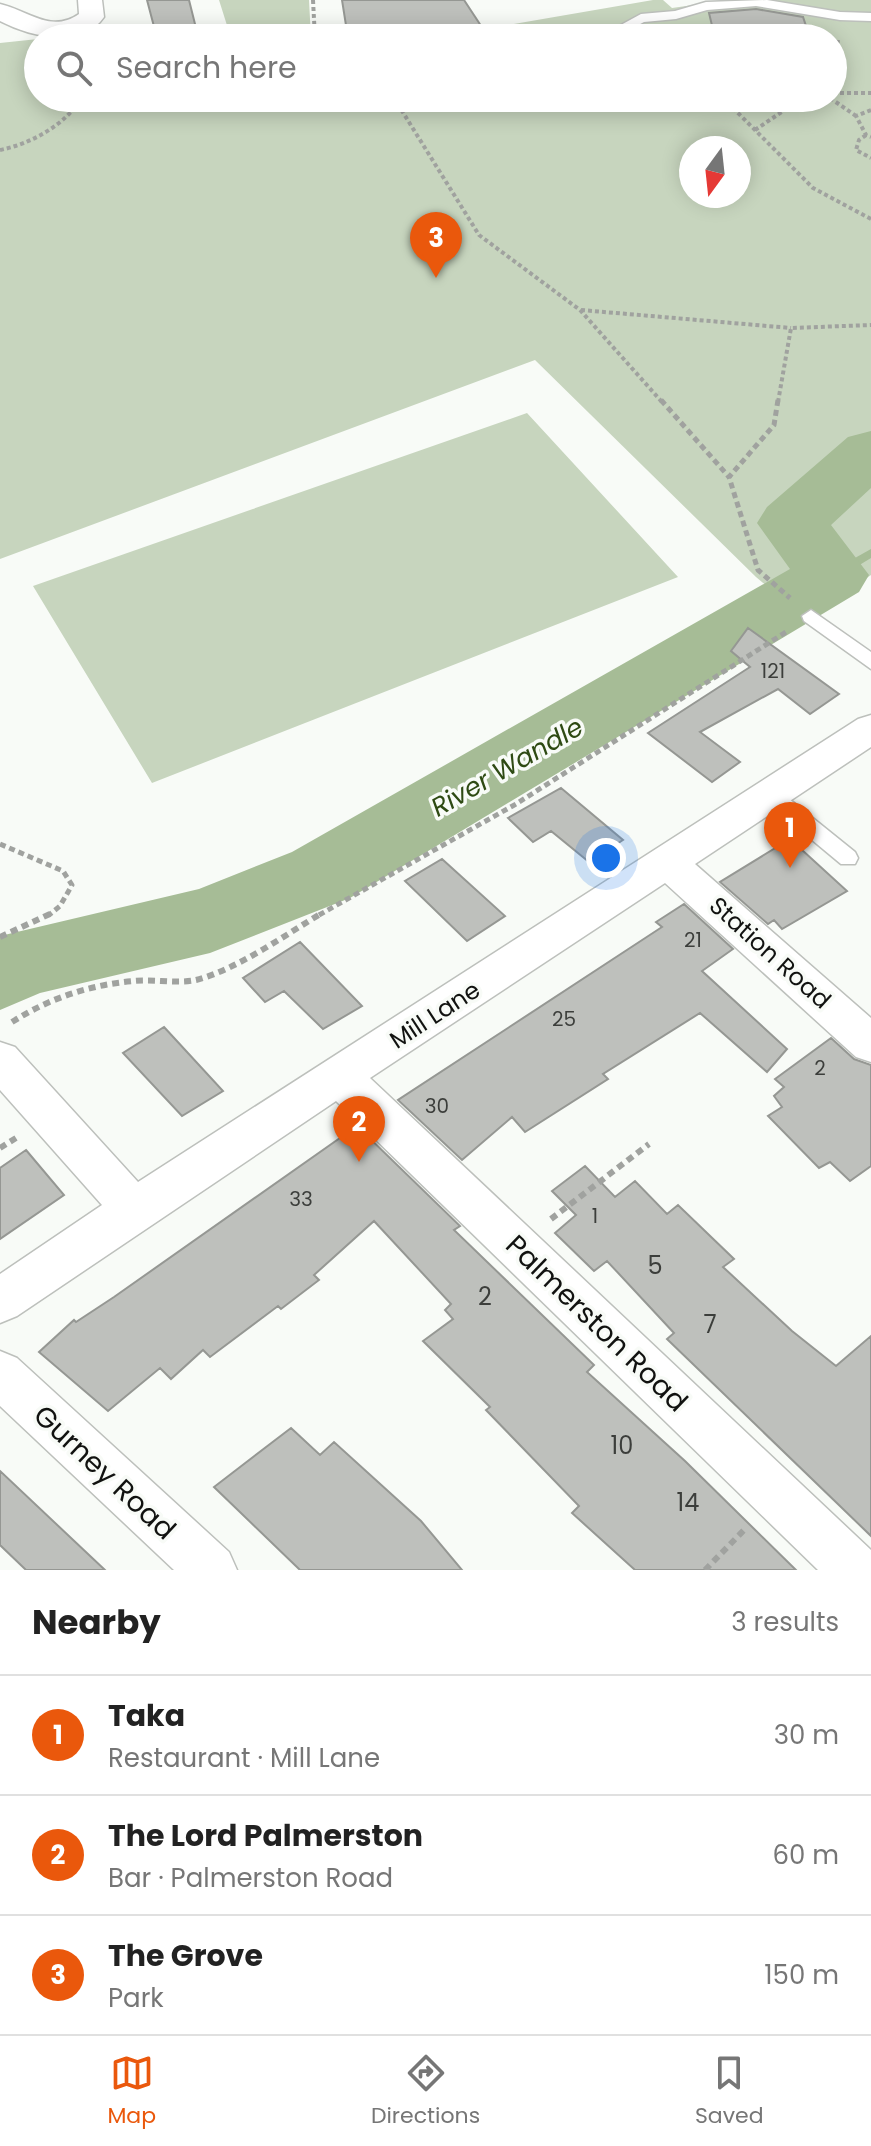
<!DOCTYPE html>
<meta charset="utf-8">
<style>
:root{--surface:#fff;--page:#f6f6f6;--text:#222;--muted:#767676;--line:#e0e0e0;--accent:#ea580c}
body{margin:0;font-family:Poppins,sans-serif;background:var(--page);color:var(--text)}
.compass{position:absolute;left:679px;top:136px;width:72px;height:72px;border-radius:50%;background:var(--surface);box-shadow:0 4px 20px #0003;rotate:195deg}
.you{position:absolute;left:606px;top:858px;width:28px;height:28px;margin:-20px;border:6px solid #fff;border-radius:50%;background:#1a73e8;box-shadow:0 0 0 12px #1a73e833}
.badge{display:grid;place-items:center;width:52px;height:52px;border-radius:50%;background:var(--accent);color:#fff;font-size:26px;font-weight:700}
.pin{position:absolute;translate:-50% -66px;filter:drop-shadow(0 2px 4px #0008)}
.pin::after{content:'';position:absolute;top:42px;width:28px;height:24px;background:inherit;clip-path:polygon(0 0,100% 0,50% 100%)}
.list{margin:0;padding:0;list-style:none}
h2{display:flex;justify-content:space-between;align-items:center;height:104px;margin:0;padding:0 32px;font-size:34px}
h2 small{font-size:26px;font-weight:400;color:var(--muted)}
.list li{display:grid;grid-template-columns:52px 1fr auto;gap:24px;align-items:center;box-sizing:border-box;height:120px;padding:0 32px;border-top:2px solid var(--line)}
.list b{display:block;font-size:30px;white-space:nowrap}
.list p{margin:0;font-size:26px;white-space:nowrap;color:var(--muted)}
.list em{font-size:26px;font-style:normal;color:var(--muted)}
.icon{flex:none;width:44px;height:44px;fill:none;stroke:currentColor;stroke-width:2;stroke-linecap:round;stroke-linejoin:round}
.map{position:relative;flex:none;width:871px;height:1570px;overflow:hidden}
.search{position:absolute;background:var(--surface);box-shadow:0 4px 20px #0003;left:24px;right:24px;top:24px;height:88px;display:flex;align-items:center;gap:20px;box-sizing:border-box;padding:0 28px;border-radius:44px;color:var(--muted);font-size:30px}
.sheet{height:464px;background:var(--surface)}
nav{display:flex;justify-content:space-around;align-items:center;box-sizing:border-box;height:112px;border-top:2px solid var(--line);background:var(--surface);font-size:22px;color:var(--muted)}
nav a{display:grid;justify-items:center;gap:4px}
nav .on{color:var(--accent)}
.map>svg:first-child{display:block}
.green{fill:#c7d5be;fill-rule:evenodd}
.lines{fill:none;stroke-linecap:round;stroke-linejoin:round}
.stream{fill:#a6bc96;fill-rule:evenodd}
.river{fill:#a6bc96;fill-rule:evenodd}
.building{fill:#bec0bc;stroke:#959793;stroke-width:2}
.lane-casing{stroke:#bdc0bc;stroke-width:3}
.street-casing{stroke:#bdc0bc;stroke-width:3}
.path-far2{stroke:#a0a29f;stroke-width:4;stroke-dasharray:4 3;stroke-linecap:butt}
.path-far1{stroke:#a0a29f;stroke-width:5;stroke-dasharray:6 4;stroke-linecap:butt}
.path{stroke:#a0a29f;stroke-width:6;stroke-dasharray:7 5;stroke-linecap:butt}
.lane{fill:#fff;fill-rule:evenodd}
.street{fill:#fff;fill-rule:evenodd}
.labels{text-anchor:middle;stroke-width:7;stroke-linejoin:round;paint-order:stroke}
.number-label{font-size:20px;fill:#3c3e3b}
.street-label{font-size:24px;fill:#111210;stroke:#f8fbf7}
.near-number-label{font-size:24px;fill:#3c3e3b}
.water-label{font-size:26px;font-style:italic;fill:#2e4a13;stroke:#f8fbf7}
.near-street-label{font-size:28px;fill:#111210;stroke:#f8fbf7}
</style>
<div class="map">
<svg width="871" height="1570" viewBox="0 0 871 1570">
<rect width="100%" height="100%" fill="#f8fbf7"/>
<path class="green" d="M219 0H309L311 38H231Z
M653 0H663L672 8 729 0H871V575L806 619 756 577 535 360 0 559V43L38 39V98H833V38H491L485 29ZM691 148H739V196H691Z
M527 413 678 577 152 783 33 586Z"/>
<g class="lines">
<path class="stream" d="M871 549V558L838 578H830L829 575 830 572Z"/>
<path class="river" d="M871 431V488L831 525 869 575 859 592 350 898 210 953 40 993 0 1010V936L199 889 292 852 790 569 757 523 767 507 848 437Z"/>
</g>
<path class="building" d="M147 0H189L198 36 157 38Z
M342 0H464L489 38H348Z
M756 9 803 17 810 38H715L709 13Z
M748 628 839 694 810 714 778 689 700 732 740 762 712 782 648 733 750 667 731 651Z
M561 788 623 840 589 862 551 831 533 842 508 818Z
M790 839 847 891 782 929 774 920 768 924 720 882Z
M442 859 505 916 467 941 405 881Z
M684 904 733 949 702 971 787 1049 767 1072 700 1013 603 1074 608 1079 525 1132 512 1117 462 1160 398 1100 662 927 656 922Z
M300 942 362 1006 323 1029 284 991 265 1002 243 978Z
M164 1027 223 1091 182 1116 123 1053Z
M831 1038 854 1059 871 1065V1166L850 1181 830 1162 819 1168 768 1116 782 1107 774 1096 784 1087 775 1079Z
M357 1126 460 1226 454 1230 594 1365 587 1372 685 1461 796 1570H635L572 1513 579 1506 486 1410 490 1407 423 1341 453 1319 445 1310 451 1304 374 1221 314 1275 319 1280 281 1309 278 1306 210 1357 203 1350 171 1379 160 1368 108 1411 39 1352 74 1320 76 1322 114 1297Z
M26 1150 64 1195 0 1239V1168Z
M585 1166 615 1197 635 1181 667 1214 678 1205 734 1259 723 1267 792 1331 836 1366 871 1336V1536L667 1339 674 1333 607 1261 594 1271 555 1233 576 1215 552 1191Z
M291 1428 320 1455 334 1442 421 1521 462 1570H300L214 1487Z
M0 1471 105 1570H26L0 1545Z"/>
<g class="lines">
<g class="lane-casing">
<path id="lane" d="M767 0 840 12 871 13V21L840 20 756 6 707 10 676 19 644 22 614 38H597L641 14 675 11 706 2Z
M811 610 871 652V669L804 621 802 616Z
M771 787 778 790 855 852 858 858 855 864H841L764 800 761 795 764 790Z"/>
</g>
<g class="street-casing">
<path id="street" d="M78 0H102L104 17C81 50 29 36 0 21V4C27 10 51 34 79 14Z
M871 715V747L695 864 871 1018V1062L856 1057 665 883 370 1078 871 1550V1570H818L336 1101 17 1316 0 1323V1274L102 1205 0 1090V1042L15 1047 138 1182 858 719Z
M0 1351 17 1358 229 1552 237 1570H174L0 1406Z"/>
</g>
<path class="path-far2" d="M313 0 315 38
M833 78 838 40
M833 93H871
M394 98 479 235 580 310 662 402
M723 98 813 188 871 219
M830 98 856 116
M871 110 856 116 866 135 871 137
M755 130 789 107 811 98
M866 135 859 140 856 150 871 158
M0 150C30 144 66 125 81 98
M581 310 791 328
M778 402 791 328 871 325"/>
<path class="path-far1" d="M661 400 729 477
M778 400 774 425 729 477 758 570 790 598
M0 844 63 871 72 885 60 906 49 915
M319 915 516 804 786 632"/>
<path class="path" d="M0 937 52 913
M12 1022C50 998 89 985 134 981 154 979 177 984 196 980 238 969 285 935 322 913
M0 1148 16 1138
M551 1219 649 1144
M705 1570 746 1528"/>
<use href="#lane" class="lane"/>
<use href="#street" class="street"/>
</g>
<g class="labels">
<g class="number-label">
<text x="773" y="678">121</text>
<text x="693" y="947">21</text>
<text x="564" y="1026">25</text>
<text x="820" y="1075">2</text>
<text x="437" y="1113">30</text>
<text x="301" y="1206">33</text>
<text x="595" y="1223">1</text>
</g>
<g class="street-label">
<text transform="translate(770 953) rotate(42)" y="8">Station Road</text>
<text transform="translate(435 1015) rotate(-33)" y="8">Mill Lane</text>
</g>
<g class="near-number-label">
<text x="655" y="1274">5</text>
<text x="485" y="1305">2</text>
<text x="710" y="1333">7</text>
<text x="622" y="1454">10</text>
<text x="688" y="1511">14</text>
</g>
<g class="water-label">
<text transform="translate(507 767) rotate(-30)" y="9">River Wandle</text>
</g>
<g class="near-street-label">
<text transform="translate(597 1323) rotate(44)" y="10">Palmerston Road</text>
<text transform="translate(105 1472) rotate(43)" y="10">Gurney Road</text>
</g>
</g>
</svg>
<svg class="compass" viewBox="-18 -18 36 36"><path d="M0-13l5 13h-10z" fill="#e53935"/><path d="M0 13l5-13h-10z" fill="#767676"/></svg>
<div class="you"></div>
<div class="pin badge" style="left:790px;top:868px">1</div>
<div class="pin badge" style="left:359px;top:1162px">2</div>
<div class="pin badge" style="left:436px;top:278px">3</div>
<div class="search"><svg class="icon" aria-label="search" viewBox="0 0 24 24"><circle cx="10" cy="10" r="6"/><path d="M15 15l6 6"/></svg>Search here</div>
</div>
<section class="sheet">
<h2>Nearby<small>3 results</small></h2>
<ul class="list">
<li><span class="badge">1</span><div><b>Taka</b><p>Restaurant · Mill Lane</p></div><em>30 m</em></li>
<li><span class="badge">2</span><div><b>The Lord Palmerston</b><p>Bar · Palmerston Road</p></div><em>60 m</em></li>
<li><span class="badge">3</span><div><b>The Grove</b><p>Park</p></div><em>150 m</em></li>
</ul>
</section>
<nav>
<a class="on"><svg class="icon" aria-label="map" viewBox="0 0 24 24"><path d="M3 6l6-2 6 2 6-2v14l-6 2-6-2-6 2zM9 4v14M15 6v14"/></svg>Map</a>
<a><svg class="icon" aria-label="directions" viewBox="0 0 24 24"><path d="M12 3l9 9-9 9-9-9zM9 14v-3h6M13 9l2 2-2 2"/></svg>Directions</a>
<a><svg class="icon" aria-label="saved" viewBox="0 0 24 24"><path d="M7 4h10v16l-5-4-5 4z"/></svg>Saved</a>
</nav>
